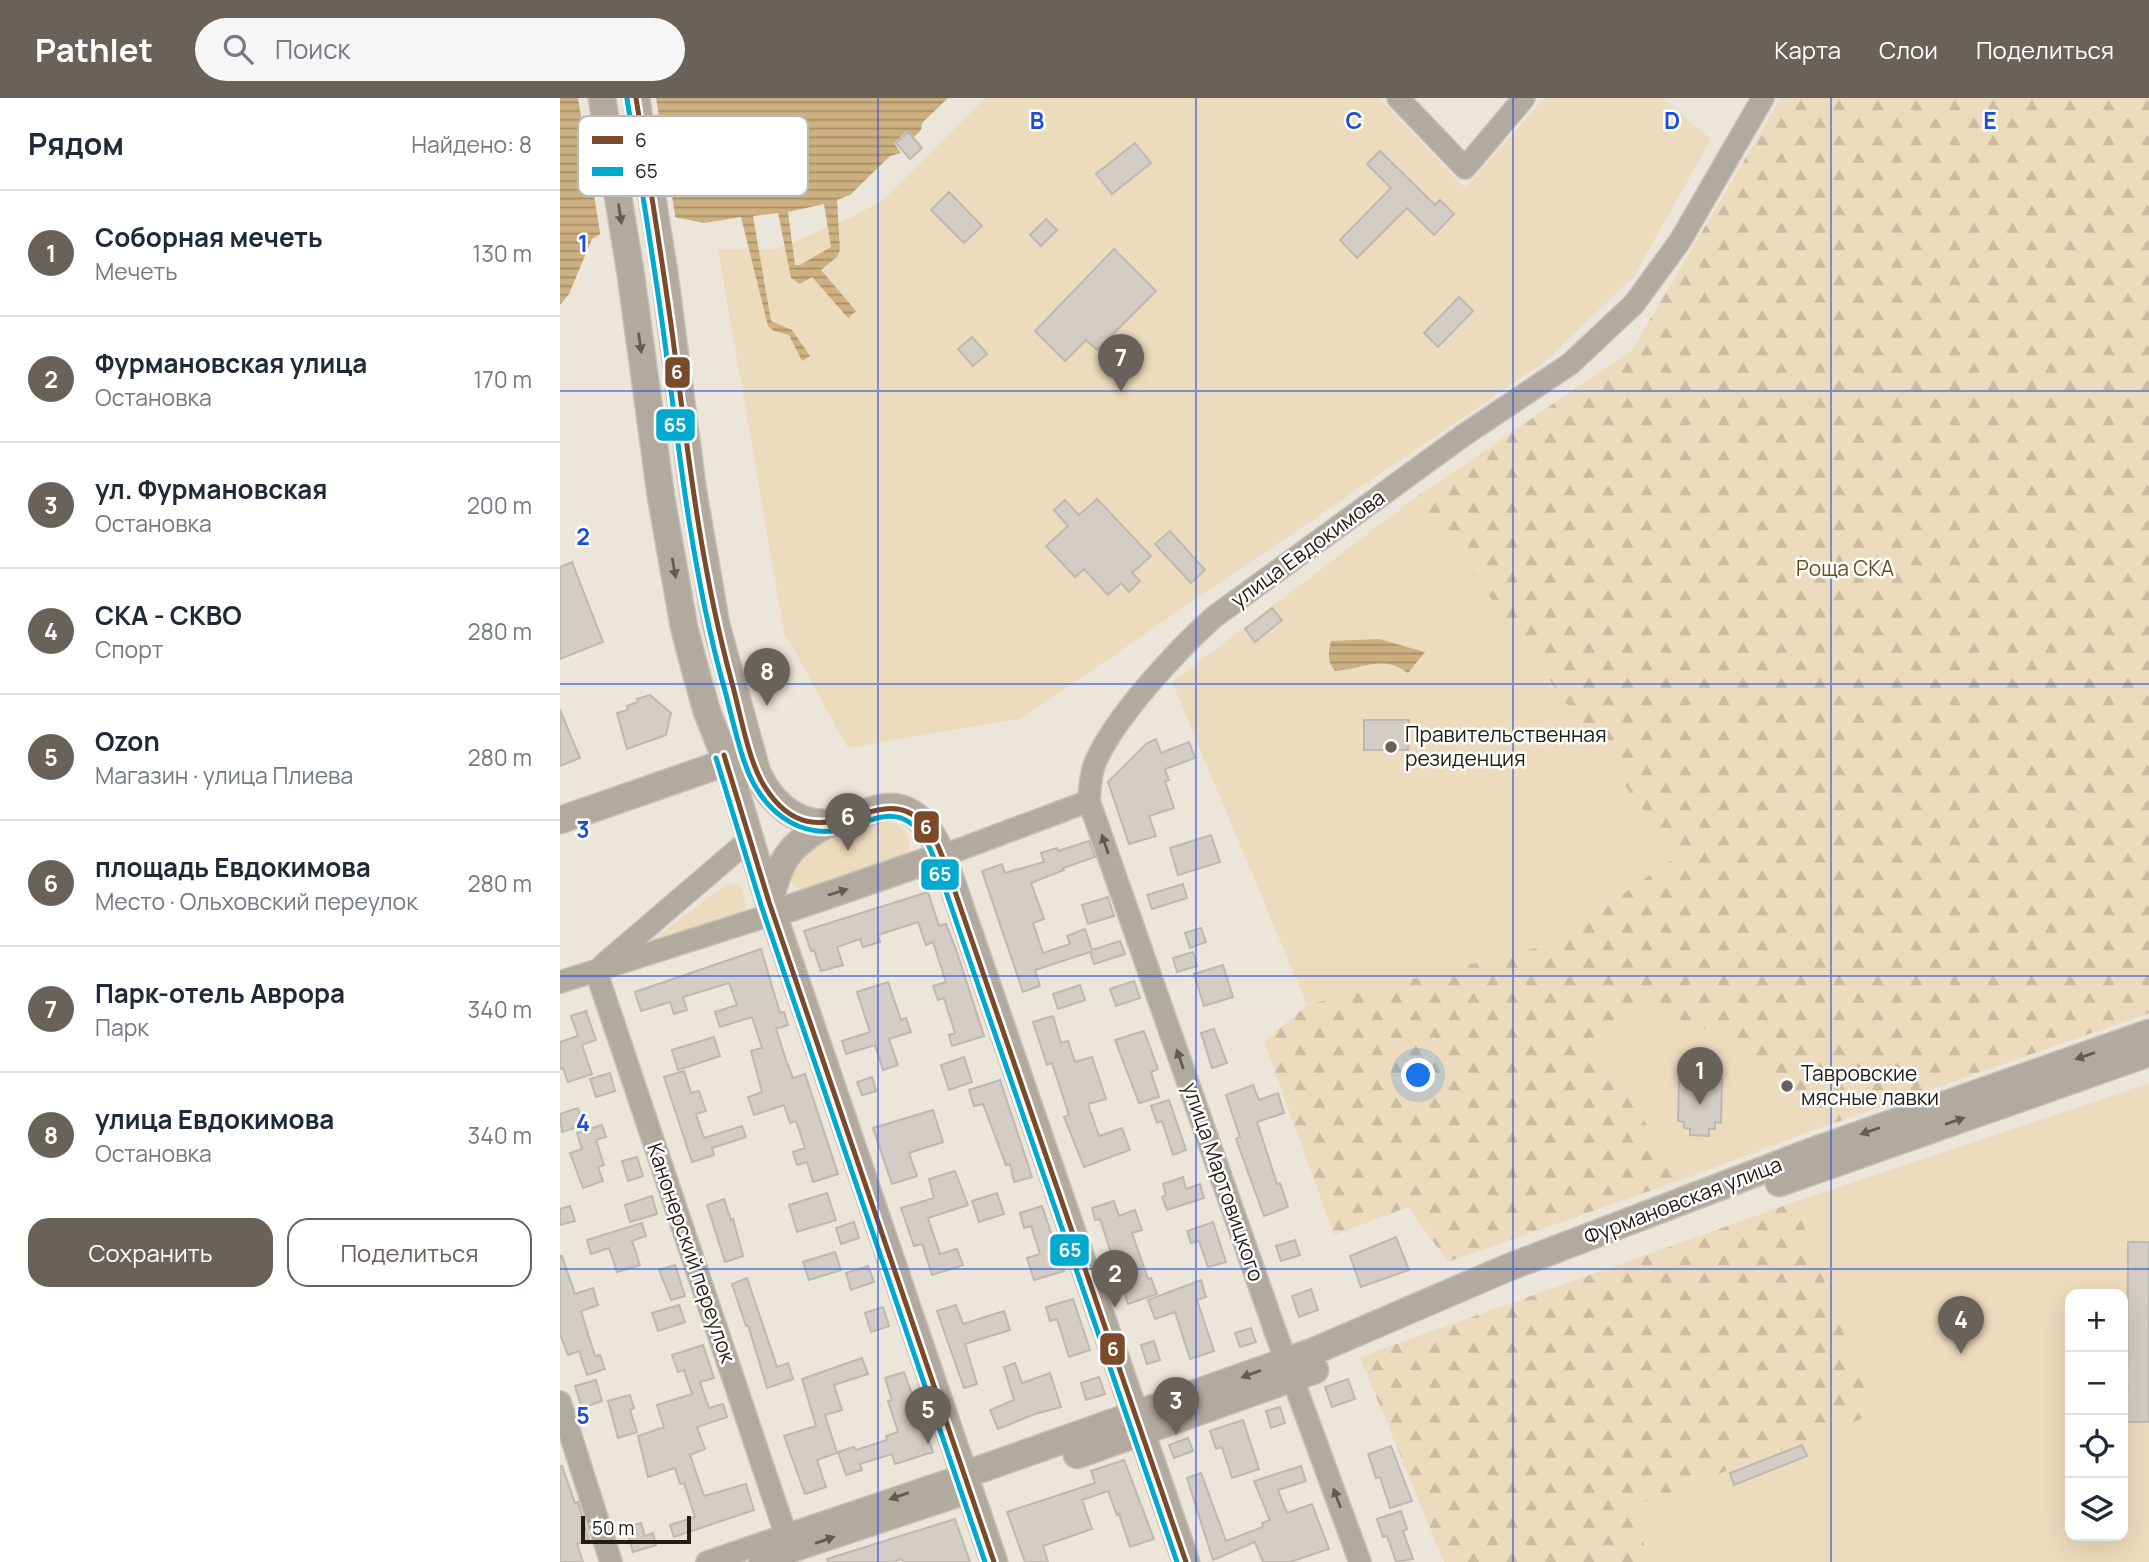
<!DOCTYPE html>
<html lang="ru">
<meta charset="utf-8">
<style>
:root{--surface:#fff;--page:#f6f6f7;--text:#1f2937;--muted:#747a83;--line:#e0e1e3;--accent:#68625a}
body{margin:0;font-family:Manrope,sans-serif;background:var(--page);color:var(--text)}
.controls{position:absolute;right:21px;bottom:21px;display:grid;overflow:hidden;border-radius:14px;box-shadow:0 7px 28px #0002}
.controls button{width:63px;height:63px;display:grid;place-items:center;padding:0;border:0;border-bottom:2px solid var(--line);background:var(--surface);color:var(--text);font:35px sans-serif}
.scale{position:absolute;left:21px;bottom:18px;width:110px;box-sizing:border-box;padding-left:7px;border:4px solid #211c15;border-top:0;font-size:19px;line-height:24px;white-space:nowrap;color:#211c15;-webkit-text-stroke:5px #fff;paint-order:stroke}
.you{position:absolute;left:859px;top:978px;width:24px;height:24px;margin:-18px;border:5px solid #fff;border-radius:50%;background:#1a73e8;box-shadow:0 0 0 10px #1a73e833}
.badge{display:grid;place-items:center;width:46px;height:46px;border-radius:50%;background:var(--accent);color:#fff;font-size:23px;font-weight:700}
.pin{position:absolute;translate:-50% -58px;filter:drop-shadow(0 2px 4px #0008)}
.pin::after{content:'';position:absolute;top:37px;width:24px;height:21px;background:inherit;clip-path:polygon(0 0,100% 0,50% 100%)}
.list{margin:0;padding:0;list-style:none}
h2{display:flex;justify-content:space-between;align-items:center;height:91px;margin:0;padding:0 28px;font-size:30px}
h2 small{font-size:23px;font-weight:400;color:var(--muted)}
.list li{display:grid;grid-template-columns:46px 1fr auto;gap:21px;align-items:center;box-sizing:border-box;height:126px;padding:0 28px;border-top:2px solid var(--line)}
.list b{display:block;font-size:26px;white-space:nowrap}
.list p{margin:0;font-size:23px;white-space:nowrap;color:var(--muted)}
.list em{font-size:23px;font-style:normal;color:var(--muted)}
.actions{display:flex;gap:14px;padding:21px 28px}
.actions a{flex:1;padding:16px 0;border:2px solid var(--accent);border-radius:21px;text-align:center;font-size:24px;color:var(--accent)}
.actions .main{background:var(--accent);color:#fff}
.icon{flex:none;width:38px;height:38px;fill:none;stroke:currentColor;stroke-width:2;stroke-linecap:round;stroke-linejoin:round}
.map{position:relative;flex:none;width:1589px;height:1464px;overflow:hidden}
header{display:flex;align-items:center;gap:42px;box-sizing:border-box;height:98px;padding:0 35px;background:var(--accent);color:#fff}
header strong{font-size:33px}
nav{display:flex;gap:38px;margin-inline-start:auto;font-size:24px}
.search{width:490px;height:63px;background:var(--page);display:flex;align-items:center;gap:18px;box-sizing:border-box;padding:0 24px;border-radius:38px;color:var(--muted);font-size:26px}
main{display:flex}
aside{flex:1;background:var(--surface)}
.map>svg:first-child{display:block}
.green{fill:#eddbbd;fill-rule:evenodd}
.forest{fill:url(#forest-firs)}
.water{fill:url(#water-rules);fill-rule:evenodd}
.pier{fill:#ebe5da}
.building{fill:#d3cdc5;stroke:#bdb8b0;stroke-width:2}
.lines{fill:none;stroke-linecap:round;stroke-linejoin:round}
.minor-casing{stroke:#c5c0b8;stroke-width:24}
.major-casing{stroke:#c5c0b8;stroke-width:29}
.minor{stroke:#b0aa9f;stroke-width:21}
.major{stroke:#b2aa9e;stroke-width:26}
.bus-1-casing{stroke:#fff;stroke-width:10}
.bus-2-casing{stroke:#fff;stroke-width:10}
.bus-1{stroke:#7a4b2a;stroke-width:5}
.bus-2{stroke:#00a9ce;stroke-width:5}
.oneway{fill:#625c53}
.oneway2{fill:#615c53}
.grid{fill:none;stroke:#1d4ed8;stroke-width:2;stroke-opacity:0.55}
.poi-dot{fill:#68625a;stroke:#fff;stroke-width:2.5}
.labels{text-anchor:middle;stroke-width:5;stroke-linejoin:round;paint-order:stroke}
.street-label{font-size:21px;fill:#211c15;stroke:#fff}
.park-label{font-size:21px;fill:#694e1c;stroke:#fff}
.poi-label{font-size:21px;fill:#211c15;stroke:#fff;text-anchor:start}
.key{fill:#fff;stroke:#bcbbb9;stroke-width:2}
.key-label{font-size:19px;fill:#211c15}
.grid-label{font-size:23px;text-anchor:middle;font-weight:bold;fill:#1d4ed8;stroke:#fff;stroke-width:5;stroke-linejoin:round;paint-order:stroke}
.line-badge{stroke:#fff;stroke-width:2.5}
.badge-label{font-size:19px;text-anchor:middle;font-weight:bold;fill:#fff}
</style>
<header>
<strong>Pathlet</strong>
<div class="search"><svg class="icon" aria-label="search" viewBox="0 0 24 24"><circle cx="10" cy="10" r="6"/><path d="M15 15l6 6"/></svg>Поиск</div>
<nav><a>Карта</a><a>Слои</a><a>Поделиться</a></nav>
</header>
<main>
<aside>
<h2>Рядом<small>Найдено: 8</small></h2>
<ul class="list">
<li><span class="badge">1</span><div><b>Соборная мечеть</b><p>Мечеть</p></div><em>130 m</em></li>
<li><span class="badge">2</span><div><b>Фурмановская улица</b><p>Остановка</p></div><em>170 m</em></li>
<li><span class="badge">3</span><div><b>ул. Фурмановская</b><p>Остановка</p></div><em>200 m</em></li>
<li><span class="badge">4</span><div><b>СКА - СКВО</b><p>Спорт</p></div><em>280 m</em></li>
<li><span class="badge">5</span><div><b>Ozon</b><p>Магазин · улица Плиева</p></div><em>280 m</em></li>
<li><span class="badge">6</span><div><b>площадь Евдокимова</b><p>Место · Ольховский переулок</p></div><em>280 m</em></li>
<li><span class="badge">7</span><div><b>Парк-отель Аврора</b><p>Парк</p></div><em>340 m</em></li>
<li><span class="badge">8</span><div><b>улица Евдокимова</b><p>Остановка</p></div><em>340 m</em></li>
</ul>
<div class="actions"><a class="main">Сохранить</a><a>Поделиться</a></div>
</aside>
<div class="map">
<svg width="1589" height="1464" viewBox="0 0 1589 1464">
<defs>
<pattern id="forest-firs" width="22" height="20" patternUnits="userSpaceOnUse" patternTransform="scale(1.75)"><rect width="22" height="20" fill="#eddbbd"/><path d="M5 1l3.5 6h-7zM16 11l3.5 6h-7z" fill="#cbbba2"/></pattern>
<pattern id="water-rules" width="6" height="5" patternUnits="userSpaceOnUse" patternTransform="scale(1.75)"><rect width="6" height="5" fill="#cdb080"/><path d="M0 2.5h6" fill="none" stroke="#a68e68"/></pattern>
</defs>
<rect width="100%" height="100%" fill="#ebe5da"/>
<path class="green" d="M425 0H819L905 90 984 0H1102L1151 41 1074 178 986 263 460 621 288 650 224 534 158 151H218L292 119 323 102Z
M858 398 1116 759 991 846 747 907 612 584Z
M320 722C339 723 355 737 347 757L246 794 238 790 229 779 248 745Z
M176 785 182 789 187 814 90 851 88 845 167 786Z
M1079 911 1137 926 1180 955 1257 1031 1126 1080 1027 945Z
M1589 985V1464H1091L1070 1410 1313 1316 1235 1104ZM1510 1196H1563V1438H1510Z"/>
<path class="forest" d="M1221 0H1589V915L1257 1031 1180 955 1137 926 1079 911 1027 945 1126 1080 888 1164 848 1109 774 1137 704 944 747 907 991 846 1116 759 858 398 1072 252Z
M1235 1104 1314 1316 1070 1410 1091 1464H884L800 1259Z"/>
<path class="water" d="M0 0H388L362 25 361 32 354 39 347 33 334 45 341 55 330 58 290 97 277 102 280 152 277 159 261 172 296 213 288 220 252 179 240 186 231 180 218 115 193 118 211 223 232 232 250 258 242 263 229 237 214 233 208 228 181 119 144 125 79 112 32 141 9 196 0 207ZM264 106 271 149 240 167H235L228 114Z
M819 541 865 554 848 575C822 556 804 571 775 573 767 563 768 556 771 543Z"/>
<path class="pier" d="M18 0H96L116 123 80 116 41 140Z"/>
<path class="building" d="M348 34 362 50 350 61 336 45Z
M575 45 591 65 552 96 536 76Z
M820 53 875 107 880 102 894 116 874 137 847 110 797 160 780 142 831 90 807 66Z
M389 94 422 128 404 145 371 112Z
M486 121 497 132 481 148 470 137Z
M554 151 596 193 537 252 526 242 505 263 475 233Z
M899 199 913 213 878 249 864 235Z
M412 239 427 256 413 268 398 251Z
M537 401 591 458 572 475 580 483 569 494 561 485 548 497 524 471 515 479 486 448 508 428 494 412 505 402 519 417Z
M610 433 645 472 631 485 595 446Z
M12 464 43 544 0 561V469Z
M712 510 722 522 695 544 685 531Z
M90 597 111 615 106 637 67 651 57 615 68 612 67 608 78 604 77 601Z
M0 612 20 660 0 668Z
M804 622H849L848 652H804Z
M596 641 601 655 629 644 635 660 605 671 609 682 605 683 614 710 589 718 596 738 569 746 548 684 587 645Z
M651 737 660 764 618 777 610 750Z
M529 743 535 759 503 770 504 772 471 785 484 821 473 825 483 855 510 846 507 838 525 831 532 852 560 843 565 856 534 866 530 854 475 872 480 888 463 894 422 773 442 766 445 775 484 764 481 755 497 750 498 753Z
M623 786 627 800 592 811 587 797Z
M368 794 379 828 386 826 397 854 424 938 392 948 389 937 395 935 384 900 378 902 373 888 386 884 373 844 366 847 358 824 318 837 320 844 303 849 300 841 277 849 283 867 261 873 254 852 251 853 244 833Z
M548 799 554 818 528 826 522 807Z
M641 830 646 844 630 850 625 835Z
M201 851 220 915 224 914 228 927 216 931 226 962 233 980 245 976 278 1076 253 1084 247 1064 237 1067 233 1054 245 1050 236 1023 230 1025 224 1007 194 1017 188 999 202 994 191 953 202 950 192 919 160 929 155 914 177 907 169 885 123 899 127 912 114 916 110 904 81 913 75 894Z
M633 854 637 868 617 874 613 860Z
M663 867 673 899 644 908 634 876Z
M574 883 580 900 556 908 550 891Z
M328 884 341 922 346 920 351 934 329 941 338 967 323 972 315 947 286 956 282 943 310 934 297 894Z
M520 887 525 902 498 911 493 896Z
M26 913 36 942 22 947 32 976 8 984 3 970 0 971V944L18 938 11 918Z
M493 918 501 945 508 943 515 964 532 959 546 1001 528 1006 539 1038 562 1030 570 1052 524 1069 504 1019 509 1017 492 965 487 967 473 924Z
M654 931 667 965 652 970 641 935Z
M584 933 598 971 591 974 599 999 579 1005 555 942Z
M154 939 160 958 118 972 112 952Z
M404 959 412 984 389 992 381 967Z
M124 973 131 995 139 993 146 1013 136 1016 144 1040 182 1028 186 1039 152 1050 154 1057 132 1064 104 979Z
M50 975 55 993 36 999 30 981Z
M312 979 316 993 302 997 297 984Z
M1119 980 1162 981 1161 1025 1155 1024V1031H1149V1038L1130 1037V1031L1124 1030V1024L1118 1023Z
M440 982 472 1079 454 1084 450 1066 446 1067 423 1006 414 1008 409 992Z
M693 987 699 1002 718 995 724 1015 697 1024 717 1086 720 1085 728 1109 704 1118 676 1041 680 1039 666 997Z
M609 1002 626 1052 613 1057 602 1023 597 1025 591 1008Z
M18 1010 24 1027 2 1034 0 1016Z
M373 1012 383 1044 349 1055 357 1078 332 1086 313 1030Z
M42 1027 46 1039 36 1042 44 1067 38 1069 43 1083 23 1090 10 1055 22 1051 17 1035Z
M77 1059 83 1078 68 1083 62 1063Z
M395 1073 408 1107 368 1120 380 1156 397 1151 403 1167 372 1177 362 1146 354 1148 341 1110 374 1100 369 1081Z
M623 1079 626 1091 640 1086 644 1100 607 1112 602 1099 606 1097 603 1086Z
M267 1095 276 1122 237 1134 229 1107Z
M437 1095 444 1116 419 1124 412 1103Z
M92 1098 97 1116 70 1124 65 1107Z
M164 1101 171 1122 173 1121 183 1158 165 1164 147 1107Z
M554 1103 559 1118 575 1112 582 1132 572 1135 588 1181 591 1180 597 1196 568 1206 540 1121 535 1122 532 1110Z
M10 1108 15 1123 0 1127V1111Z
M482 1108 504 1173 474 1182 467 1160 480 1156 471 1128 464 1130 460 1115Z
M294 1124 299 1140 281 1146 276 1130Z
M653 1124 666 1164 648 1169 639 1143 631 1145 627 1133Z
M82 1125 86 1138 72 1143 80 1167 57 1174 49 1150 31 1156 27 1142Z
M836 1139 849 1172 801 1189 790 1158Z
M735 1142 740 1157 721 1163 716 1148Z
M1568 1144H1589V1324H1567Z
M275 1154 281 1172 249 1182 243 1164Z
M0 1158H2L15 1196 33 1190 38 1207 21 1213 35 1258 40 1257 45 1271 27 1277 19 1253 8 1257 0 1236Z
M115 1167 125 1198 111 1202 99 1172Z
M308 1168 314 1184 291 1192 286 1175Z
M187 1180 217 1269 228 1265 233 1281 207 1290 188 1227 186 1228 172 1186Z
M641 1182 646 1199 637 1202 654 1253 630 1261 615 1214 595 1221 588 1202Z
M751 1191 758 1212 739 1219 732 1198Z
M513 1201 530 1252 509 1259 497 1221 490 1223 486 1209Z
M119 1207 125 1224 98 1233 92 1215Z
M396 1207 403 1226 444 1213 450 1232 405 1246 417 1286 404 1290 377 1213Z
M323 1209 329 1228 311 1234 305 1215Z
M691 1230 696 1244 680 1249 675 1235Z
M594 1243 600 1262 587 1266 581 1247Z
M143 1247 154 1280 140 1284 149 1310 163 1306 167 1319 137 1329 145 1351 130 1357 144 1398 186 1386 194 1412 114 1439 110 1427 135 1419 124 1385 120 1386 115 1370 88 1379 78 1338 104 1329 97 1307 132 1296 124 1272 118 1274 112 1257Z
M302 1260 308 1276 274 1287 282 1312 265 1317 277 1355 257 1362 266 1389 245 1396 224 1338 256 1328 242 1281Z
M455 1265 462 1285 490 1275 501 1309 475 1316 438 1331 430 1312 454 1302 444 1269Z
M344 1274 373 1354 335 1366 332 1356 300 1366 302 1372 286 1377 278 1354 294 1349 296 1352 327 1342 326 1338 338 1334 328 1303 332 1302 325 1280Z
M539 1279 545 1296 526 1302 521 1285Z
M788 1281 795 1301 772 1309 765 1289Z
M36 1282 42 1303 22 1310 15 1288Z
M70 1297 74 1310 70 1312 77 1334 58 1340 48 1303Z
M720 1309 725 1325 711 1330 706 1313Z
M683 1322 699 1371 672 1380 662 1349 656 1351 650 1333Z
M628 1340 633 1353 614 1360 609 1347Z
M1242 1347 1247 1358 1174 1387 1170 1375Z
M831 1348 852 1403 830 1410 820 1379 816 1380 808 1356Z
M564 1362 594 1441 570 1449 559 1416 557 1417 548 1393 522 1402 532 1431 483 1448 488 1464H465L447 1414 535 1385 531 1373Z
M0 1368H2L15 1405 18 1404 29 1442 17 1446 23 1464H0Z
M741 1368 746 1383 718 1392 727 1415 752 1406 769 1451 730 1464H703L695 1444 653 1462 627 1380 641 1375 666 1443 703 1429 702 1425 710 1422 694 1383Z
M841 1413 847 1431 843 1433 853 1461 836 1464 827 1438 823 1439 817 1421Z
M395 1421 410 1464H343L342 1461 332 1464H268L267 1461Z
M81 1425 85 1438 93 1435 96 1447 73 1454 66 1430Z"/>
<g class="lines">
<g class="minor-casing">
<path id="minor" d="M838 0 905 70 964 0
M382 758 529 703
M43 867 190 741
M36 873 226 1437
M0 884 213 816
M0 1304 51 1464
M147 1464 404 1377
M200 1464 410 1394
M800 1464 718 1241 529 703C530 691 530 677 535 665 554 620 617 552 654 519L904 337 1010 266 1074 206 1120 143 1203 0"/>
</g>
<g class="major-casing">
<path id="major" d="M42 0 71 178 101 399 124 529 135 571 147 614 167 664 209 804 434 1464
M76 0 104 173 133 393 156 526 197 674C209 701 233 726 266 725 294 725 324 696 353 716 375 731 383 761 392 785L626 1464
M0 722 170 663 184 665
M209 804C222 761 226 749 267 726
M213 816 382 758
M1219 1085 1589 955
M517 1357 755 1272
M404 1377 752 1254 947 1170 1253 1053 1589 935"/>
</g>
<use href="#minor" class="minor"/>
<use href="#major" class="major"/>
<g class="bus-1-casing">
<path id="bus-1" d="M76 0C89 80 102 160 113 241 128 356 141 472 172 585 180 614 188 661 203 686 256 774 317 677 362 724 378 740 384 764 392 785L626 1464
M164 657 209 804 434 1464"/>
</g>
<g class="bus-2-casing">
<path id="bus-2" d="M67 1C81 85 95 169 106 253 120 363 133 475 162 582 171 612 180 663 195 688 212 718 243 739 278 732 301 728 326 709 349 724 369 737 376 766 384 788L617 1464
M156 660 201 807 425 1464"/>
</g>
<use href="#bus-1" class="bus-1"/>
<use href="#bus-2" class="bus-2"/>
</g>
<defs><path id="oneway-solid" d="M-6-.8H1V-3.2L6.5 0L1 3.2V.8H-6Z" transform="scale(1.75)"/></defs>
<g class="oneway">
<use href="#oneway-solid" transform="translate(60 116) rotate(81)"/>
<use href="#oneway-solid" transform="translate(80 245) rotate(82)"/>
<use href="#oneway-solid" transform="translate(114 470) rotate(80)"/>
<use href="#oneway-solid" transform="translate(278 794) rotate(-17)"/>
<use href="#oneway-solid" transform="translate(1525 958) rotate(161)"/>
<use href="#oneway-solid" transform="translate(1395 1023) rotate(-19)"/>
<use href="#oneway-solid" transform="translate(1310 1033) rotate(161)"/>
<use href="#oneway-solid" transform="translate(691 1276) rotate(160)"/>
</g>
<g class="oneway2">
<use href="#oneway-solid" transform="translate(545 746) rotate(-109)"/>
<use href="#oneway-solid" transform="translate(620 961) rotate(-109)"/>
<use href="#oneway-solid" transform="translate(339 1398) rotate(161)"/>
<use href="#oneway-solid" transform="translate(777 1400) rotate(-110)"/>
<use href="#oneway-solid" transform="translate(265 1442) rotate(-19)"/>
</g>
<path class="grid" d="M318 0V1464M636 0V1464M953 0V1464M1271 0V1464M0 293H1589M0 586H1589M0 878H1589M0 1171H1589"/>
<g class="poi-dot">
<circle cx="831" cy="649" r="7"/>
<circle cx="1227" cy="988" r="7"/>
</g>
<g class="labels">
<g class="street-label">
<text transform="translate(748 451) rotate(-36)" y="7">улица Евдокимова</text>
<text transform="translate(663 1084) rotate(71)" y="7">улица Мартовицкого</text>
<text transform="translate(1123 1103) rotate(-21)" y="7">Фурмановская улица</text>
<text transform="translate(131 1155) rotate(71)" y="7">Канонерский переулок</text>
</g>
<g class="park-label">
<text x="1285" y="478">Роща СКА</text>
</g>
<g class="poi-label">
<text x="845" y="644">Правительственная<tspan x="845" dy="24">резиденция</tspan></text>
<text x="1241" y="983">Тавровские<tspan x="1241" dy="24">мясные лавки</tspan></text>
</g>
</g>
<rect x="18" y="18" width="230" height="80" rx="10" class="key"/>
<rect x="32" y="38" width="31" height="8" fill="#7a4b2a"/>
<rect x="32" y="69" width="31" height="9" fill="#00a9ce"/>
<g class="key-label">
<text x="75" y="49">6</text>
<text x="75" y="80">65</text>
</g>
<g class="grid-label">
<text x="477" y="31">B</text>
<text x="794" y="31">C</text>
<text x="1112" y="31">D</text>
<text x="1430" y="31">E</text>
<text x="23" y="154">1</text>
<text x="23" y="447">2</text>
<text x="23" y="740">3</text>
<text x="23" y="1033">4</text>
<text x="23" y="1326">5</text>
</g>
<g class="line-badge">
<rect x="104" y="258" width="27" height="33" rx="7" fill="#7a4b2a"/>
<rect x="95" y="310" width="41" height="34" rx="7" fill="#00a9ce"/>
<rect x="353" y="712" width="27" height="34" rx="7" fill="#7a4b2a"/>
<rect x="360" y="760" width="40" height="33" rx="7" fill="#00a9ce"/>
<rect x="489" y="1135" width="41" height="34" rx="7" fill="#00a9ce"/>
<rect x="539" y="1234" width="27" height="34" rx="7" fill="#7a4b2a"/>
</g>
<g class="badge-label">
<text x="117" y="281">6</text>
<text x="115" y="334">65</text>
<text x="366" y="736">6</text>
<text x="380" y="783">65</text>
<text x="510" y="1159">65</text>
<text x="553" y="1258">6</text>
</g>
</svg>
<div class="controls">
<button>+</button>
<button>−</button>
<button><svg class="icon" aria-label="locate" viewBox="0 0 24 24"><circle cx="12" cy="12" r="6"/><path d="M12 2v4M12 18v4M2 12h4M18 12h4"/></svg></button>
<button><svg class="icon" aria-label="layers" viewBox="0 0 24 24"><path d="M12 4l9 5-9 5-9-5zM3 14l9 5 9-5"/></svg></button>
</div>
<div class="scale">50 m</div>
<div class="you"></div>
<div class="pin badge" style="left:1140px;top:1007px">1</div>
<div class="pin badge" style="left:555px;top:1210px">2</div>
<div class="pin badge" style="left:616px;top:1337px">3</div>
<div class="pin badge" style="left:1401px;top:1256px">4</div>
<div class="pin badge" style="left:368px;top:1346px">5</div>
<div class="pin badge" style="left:288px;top:753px">6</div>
<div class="pin badge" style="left:561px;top:294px">7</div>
<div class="pin badge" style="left:207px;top:608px">8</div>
</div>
</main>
